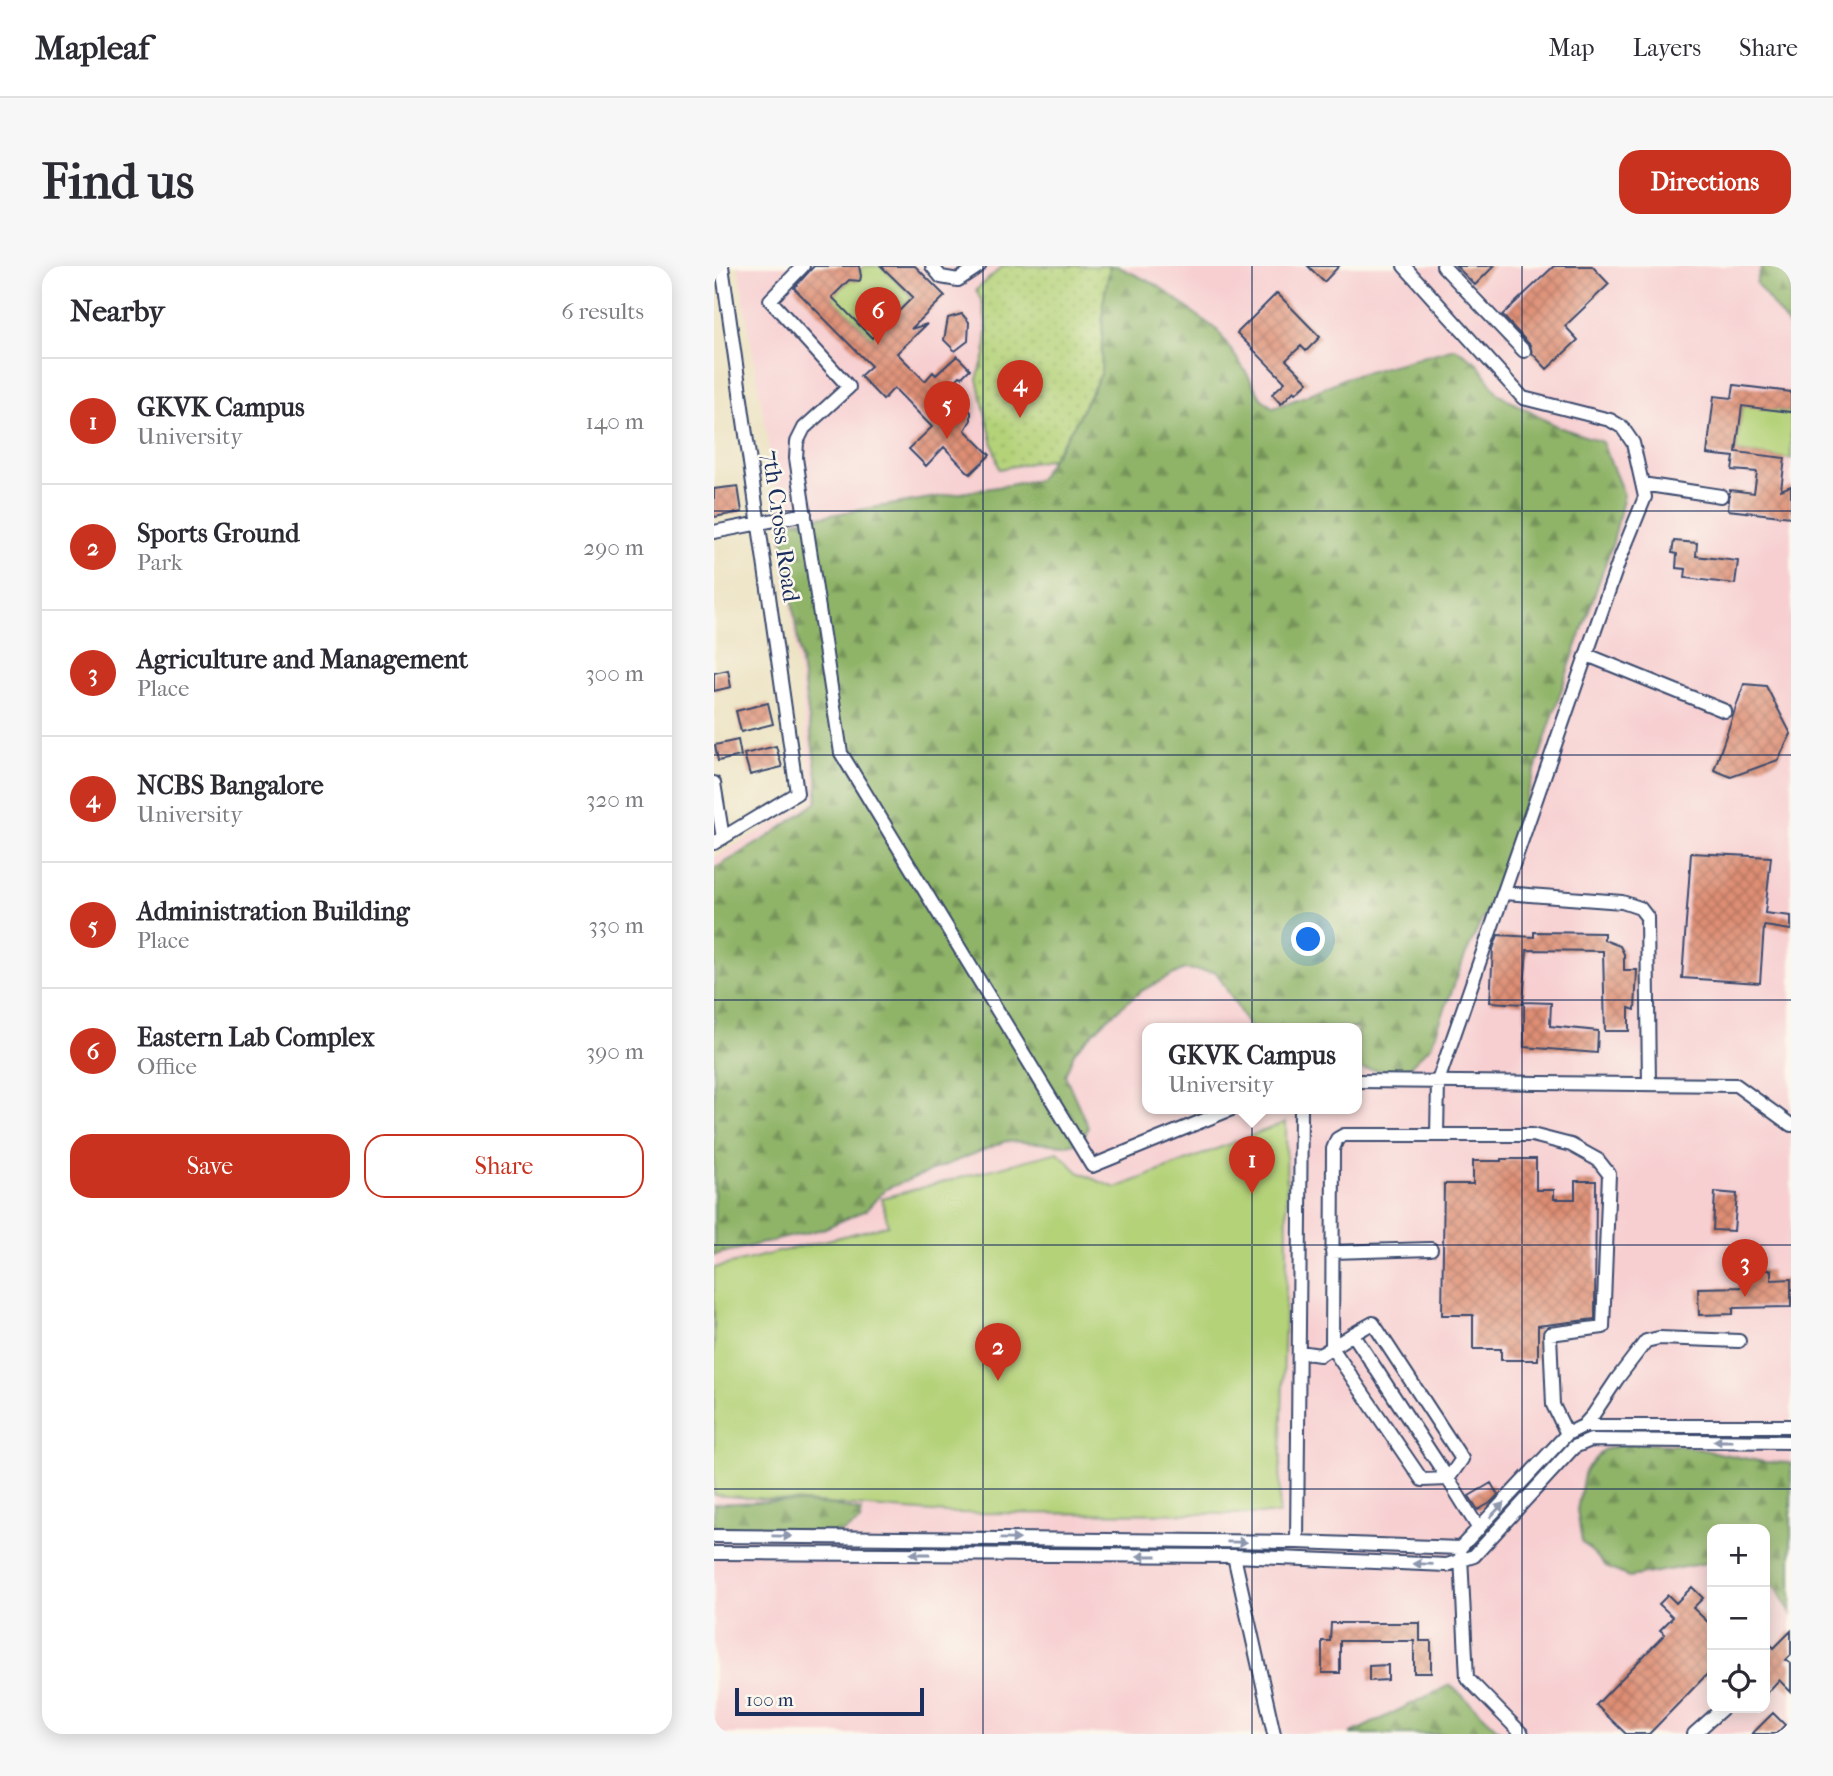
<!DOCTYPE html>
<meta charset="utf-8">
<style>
:root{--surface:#fff;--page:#f7f7f7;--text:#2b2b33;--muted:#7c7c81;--line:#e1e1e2;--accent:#c8321e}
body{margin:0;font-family:"IM FELL French Canon",serif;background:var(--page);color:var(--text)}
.controls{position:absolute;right:21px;bottom:21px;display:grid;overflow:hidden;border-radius:14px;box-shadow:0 4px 18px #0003}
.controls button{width:63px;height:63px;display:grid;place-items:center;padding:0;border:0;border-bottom:2px solid var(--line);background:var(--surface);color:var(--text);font:35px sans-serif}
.scale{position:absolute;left:21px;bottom:18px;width:189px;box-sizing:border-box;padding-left:7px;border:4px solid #1b2f5e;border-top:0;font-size:19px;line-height:24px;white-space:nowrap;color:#1b2f5e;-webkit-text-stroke:5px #fbf7ec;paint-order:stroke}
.you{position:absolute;left:595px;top:674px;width:24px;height:24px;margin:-18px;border:5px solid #fff;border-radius:50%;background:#1a73e8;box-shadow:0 0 0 10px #1a73e833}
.badge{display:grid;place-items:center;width:46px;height:46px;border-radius:50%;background:var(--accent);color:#fff;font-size:23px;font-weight:700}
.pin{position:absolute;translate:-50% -58px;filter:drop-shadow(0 2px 4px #0008)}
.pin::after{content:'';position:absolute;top:37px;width:24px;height:21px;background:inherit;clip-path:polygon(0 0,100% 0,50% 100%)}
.popup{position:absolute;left:428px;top:757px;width:220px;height:91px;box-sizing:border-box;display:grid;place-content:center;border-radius:14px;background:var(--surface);filter:drop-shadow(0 2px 5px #0005);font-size:23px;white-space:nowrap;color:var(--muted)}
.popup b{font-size:26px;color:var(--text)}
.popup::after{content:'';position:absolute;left:50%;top:100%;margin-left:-14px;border:14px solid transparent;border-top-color:var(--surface)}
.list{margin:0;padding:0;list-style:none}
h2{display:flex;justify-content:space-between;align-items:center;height:91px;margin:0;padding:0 28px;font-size:30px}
h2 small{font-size:23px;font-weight:400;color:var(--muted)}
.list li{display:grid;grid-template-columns:46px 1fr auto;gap:21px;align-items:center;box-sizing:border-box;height:126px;padding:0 28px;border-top:2px solid var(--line)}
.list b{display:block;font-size:26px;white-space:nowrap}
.list p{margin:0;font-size:23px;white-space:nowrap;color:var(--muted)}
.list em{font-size:23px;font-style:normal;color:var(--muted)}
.actions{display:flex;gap:14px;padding:21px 28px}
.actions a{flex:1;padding:16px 0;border:2px solid var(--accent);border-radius:21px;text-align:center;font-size:24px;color:var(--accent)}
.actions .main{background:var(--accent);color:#fff}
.icon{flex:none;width:38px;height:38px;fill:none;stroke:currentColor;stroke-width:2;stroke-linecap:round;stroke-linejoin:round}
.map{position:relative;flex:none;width:1077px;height:1468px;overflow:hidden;border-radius:21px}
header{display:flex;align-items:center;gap:42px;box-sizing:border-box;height:98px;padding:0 35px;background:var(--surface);border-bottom:2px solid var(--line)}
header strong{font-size:33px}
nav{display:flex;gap:38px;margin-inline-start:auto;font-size:24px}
.intro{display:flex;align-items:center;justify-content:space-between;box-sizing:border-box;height:168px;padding:0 42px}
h1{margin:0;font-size:49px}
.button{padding:18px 32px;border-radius:21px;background:var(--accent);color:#fff;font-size:24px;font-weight:700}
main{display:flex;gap:42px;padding:0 42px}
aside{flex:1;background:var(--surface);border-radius:21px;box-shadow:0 4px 18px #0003}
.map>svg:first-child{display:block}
.built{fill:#f7cfd1;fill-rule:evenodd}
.grass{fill:url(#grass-dots);stroke:#68806b;stroke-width:2}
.forest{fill:url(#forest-firs);stroke:#557263;stroke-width:2}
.green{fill:#b4d278;stroke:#68806b;stroke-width:2}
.building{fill:url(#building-cross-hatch)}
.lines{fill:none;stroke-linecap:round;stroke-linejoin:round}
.minor-casing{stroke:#3a4a6d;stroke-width:16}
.minor{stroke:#fff;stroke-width:12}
.oneway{fill:#8d97ae}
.grid{fill:none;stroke:#1b2f5e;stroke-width:2;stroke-opacity:0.55}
.labels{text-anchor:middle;stroke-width:5;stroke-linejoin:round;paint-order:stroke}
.street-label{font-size:24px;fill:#1b2f5e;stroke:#fbf7ec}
</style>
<header>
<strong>Mapleaf</strong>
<nav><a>Map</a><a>Layers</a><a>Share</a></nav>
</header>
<div class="intro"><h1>Find us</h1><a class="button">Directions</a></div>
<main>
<aside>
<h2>Nearby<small>6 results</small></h2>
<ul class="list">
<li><span class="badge">1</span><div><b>GKVK Campus</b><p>University</p></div><em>140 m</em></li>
<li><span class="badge">2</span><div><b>Sports Ground</b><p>Park</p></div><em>290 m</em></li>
<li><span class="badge">3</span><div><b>Agriculture and Management</b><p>Place</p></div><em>300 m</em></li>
<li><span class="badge">4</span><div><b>NCBS Bangalore</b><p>University</p></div><em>320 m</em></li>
<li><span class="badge">5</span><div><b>Administration Building</b><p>Place</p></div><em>330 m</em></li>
<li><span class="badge">6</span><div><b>Eastern Lab Complex</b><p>Office</p></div><em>390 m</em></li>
</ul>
<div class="actions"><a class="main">Save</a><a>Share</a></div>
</aside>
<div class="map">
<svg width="1077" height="1468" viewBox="0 0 1077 1468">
<defs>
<pattern id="grass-dots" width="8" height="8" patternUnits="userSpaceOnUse" patternTransform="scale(1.75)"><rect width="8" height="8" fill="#b4d278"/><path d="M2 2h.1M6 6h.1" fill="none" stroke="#9ab56a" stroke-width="1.8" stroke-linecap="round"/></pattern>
<pattern id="forest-firs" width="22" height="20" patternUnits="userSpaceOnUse" patternTransform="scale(1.75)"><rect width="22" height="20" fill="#8fb468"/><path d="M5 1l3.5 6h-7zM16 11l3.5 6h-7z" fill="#749359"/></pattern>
<pattern id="building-cross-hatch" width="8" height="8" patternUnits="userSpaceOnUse" patternTransform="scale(1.75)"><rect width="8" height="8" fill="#de8e73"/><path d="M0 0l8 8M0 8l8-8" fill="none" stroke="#b37462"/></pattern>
</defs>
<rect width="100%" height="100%" fill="#fbf7ec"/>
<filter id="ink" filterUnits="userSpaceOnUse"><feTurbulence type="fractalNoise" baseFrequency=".0143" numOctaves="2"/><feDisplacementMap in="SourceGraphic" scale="14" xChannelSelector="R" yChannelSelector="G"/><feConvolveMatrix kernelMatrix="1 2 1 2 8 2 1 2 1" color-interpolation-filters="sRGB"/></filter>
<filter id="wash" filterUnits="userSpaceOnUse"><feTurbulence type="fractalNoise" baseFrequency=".00686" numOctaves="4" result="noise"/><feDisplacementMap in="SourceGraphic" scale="28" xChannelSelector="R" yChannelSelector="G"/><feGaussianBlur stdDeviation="1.57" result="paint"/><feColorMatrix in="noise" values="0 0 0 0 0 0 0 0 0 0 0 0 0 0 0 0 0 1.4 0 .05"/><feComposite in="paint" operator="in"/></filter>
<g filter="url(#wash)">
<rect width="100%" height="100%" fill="#ebe1bf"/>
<path class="built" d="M24 0H1077V1468H0V592L99 534 65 242ZM433 762H643V842H433ZM998 1263H1051V1442H998Z"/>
<path class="grass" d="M289 0H396L389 38 387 108 360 159 337 193 285 203 263 113 271 89 273 63 268 36 262 24Z"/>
<path class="forest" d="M396 0H403L443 19 504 65 532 106 547 132 559 142 594 129 631 112 741 82 762 96 785 129 842 160 888 176 910 229 899 276 853 407 781 626 751 690 717 780 691 805 643 803V762H536L502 706 470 703 427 725 391 755 361 785 351 809 374 861 369 875 353 879 292 875 172 923 152 944 109 963 0 989V603L54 571 103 536V510L67 257 324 214 360 159 387 108 389 38Z
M1048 0H1077V63L1042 17Z
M913 1177 964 1179 1050 1196 1077 1197V1347L1064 1325 1051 1310V1263H998V1296L915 1311 894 1302 868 1276 863 1244 871 1204 889 1184Z
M65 1235 119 1239 147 1245 146 1256 127 1267 0 1262V1238Z
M736 1419 748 1429 789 1468H636Z"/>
<path class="green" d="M150 0H167L198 31 158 72 118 31 138 12 141 15 146 14 147 9 144 6Z
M1028 140 1077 146V193L1022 186Z
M572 856 573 988 565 1248 232 1247 0 1229V1002L174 959 168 932 344 886 364 906 377 912 402 922Z"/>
<g id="blocks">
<path class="building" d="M100 0H145L147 10 146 15 135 14 118 31 158 72 199 31 167 0H201L231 30 197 63 213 58 183 87 211 115 219 106 222 109 243 90 256 103 248 111 246 110 216 139 251 140 257 146V154L251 164 276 189 256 208 230 181 212 200 195 183 218 161 180 122 169 134 146 110 157 100 80 22Z
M594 0H625L610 16Z
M742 0H780L761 19Z
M840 0H878L895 18 851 60 864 74 833 103 818 87 816 79 788 49Z
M563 27 606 71 592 85 587 80 572 94 594 116 582 127 580 125 567 138 558 128 571 116 523 67Z
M248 48 255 56 254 75 241 85 230 74 234 52Z
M1020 119 1077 126V146L1028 140 1022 186 1071 192 1067 224 1077 220V251L1014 244 1016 224 1040 227 1043 206 1018 204 1020 191 993 188 1000 130 1018 132Z
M24 220 28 246 0 251V223Z
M960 275 983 277 982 290 1024 295 1021 318 971 312 972 303 962 302 963 288 958 287Z
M14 404 17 421 0 425V407Z
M1030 418 1052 420 1077 468 1064 494 1017 511 1000 504Z
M54 437 59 458 27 466 22 445Z
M24 474 27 490 4 495 1 479Z
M62 480 68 501 36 509 30 488Z
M977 587 1057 591 1051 647 1077 650V664L1050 660 1046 717 968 712Z
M820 666 890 667V674L906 680 910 688V704H923L921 744 915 742V765H891L889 685 813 684 809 738 776 736 779 683 784 669 820 671Z
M810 736 837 737 836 760 884 765 883 787 810 781Z
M787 893H822V924H840V933H861V915H882L881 1053 824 1060V1094H787V1083H759V1049H728L730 918H759V895H787Z
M1001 926 1023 928 1020 965 999 964Z
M1031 1004H1057V1014L1077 1013V1041L1019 1042V1048L985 1049 984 1022 1031 1021Z
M777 1217 784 1229 776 1237 764 1244 755 1230Z
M978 1321 989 1332 979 1342 998 1360V1403L935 1468H912L882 1439 951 1368 946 1364 959 1351 945 1338 954 1329 962 1337Z
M617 1357H706V1375H717V1407H700V1375H626V1407H608V1375H616Z
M1077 1365V1389L1072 1394 1077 1398V1426L1065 1414 1051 1429V1373L1060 1382Z
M674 1399V1414L655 1415V1400Z
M1059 1447 1071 1459 1062 1468H1038Z"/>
</g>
</g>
<g filter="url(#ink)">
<use href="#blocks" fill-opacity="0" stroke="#3a4a6d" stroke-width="2"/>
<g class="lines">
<g class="minor-casing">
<path id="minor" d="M89 0 56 34 135 121 90 162 83 176 82 192 127 487 378 900 520 842
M218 0 227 11 244 14 265 0
M690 0 809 132 896 154 908 161 919 177 931 231 905 295 724 815 723 869
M729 0 810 85
M928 218 1007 230
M0 266 91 248
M873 389 1011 445
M0 517 9 572
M0 577 83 527 8 0
M790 627 908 636 926 642 933 651 935 818
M643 815 1022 819 1077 859
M618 986 717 983
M639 1068 659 1057 748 1193 734 1213 708 1214 618 1082 619 883 623 873 630 869H818L857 879 884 894 895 908 889 1061 836 1068 839 1139 853 1168
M585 1086 606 1089 639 1068 734 1213 765 1263
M869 1160 879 1149 903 1113 932 1075 945 1072 1025 1075
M0 1270 583 1276 746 1282 853 1168 869 1160H1077
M583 1276 587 842
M0 1287 520 1290 733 1299 760 1290 860 1181 877 1174 1077 1176
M520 1290 560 1468
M747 1290 753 1412 808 1468
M980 1468 1009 1442"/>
</g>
<use href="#minor" class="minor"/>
</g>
<defs><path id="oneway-solid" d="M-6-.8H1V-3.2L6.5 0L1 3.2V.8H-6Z" transform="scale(1.75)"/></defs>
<g class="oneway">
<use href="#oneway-solid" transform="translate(1009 1175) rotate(-180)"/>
<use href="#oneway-solid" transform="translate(783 1244) rotate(-47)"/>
<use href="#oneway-solid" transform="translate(68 1270) rotate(1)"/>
<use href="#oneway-solid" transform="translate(296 1273) rotate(1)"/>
<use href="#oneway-solid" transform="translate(523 1276) rotate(1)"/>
<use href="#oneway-solid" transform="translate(206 1288) rotate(-180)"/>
<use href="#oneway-solid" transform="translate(433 1290) rotate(-180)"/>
<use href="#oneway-solid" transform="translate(709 1298) rotate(-178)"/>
</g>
</g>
<path class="grid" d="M269 0V1468M538 0V1468M808 0V1468M0 245H1077M0 489H1077M0 734H1077M0 979H1077M0 1223H1077"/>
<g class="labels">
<g class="street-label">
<text transform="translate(67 260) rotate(82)" y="8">7th Cross Road</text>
</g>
</g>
</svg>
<div class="controls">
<button>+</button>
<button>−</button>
<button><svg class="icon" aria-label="locate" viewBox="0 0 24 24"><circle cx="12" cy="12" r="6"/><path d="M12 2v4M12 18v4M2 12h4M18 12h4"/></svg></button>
</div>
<div class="scale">100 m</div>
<div class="you"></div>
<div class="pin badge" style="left:538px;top:928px">1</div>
<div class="popup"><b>GKVK Campus</b>University</div>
<div class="pin badge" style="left:284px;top:1115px">2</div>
<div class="pin badge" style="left:1031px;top:1031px">3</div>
<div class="pin badge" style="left:306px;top:152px">4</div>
<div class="pin badge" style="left:233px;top:173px">5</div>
<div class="pin badge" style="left:164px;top:79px">6</div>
</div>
</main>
